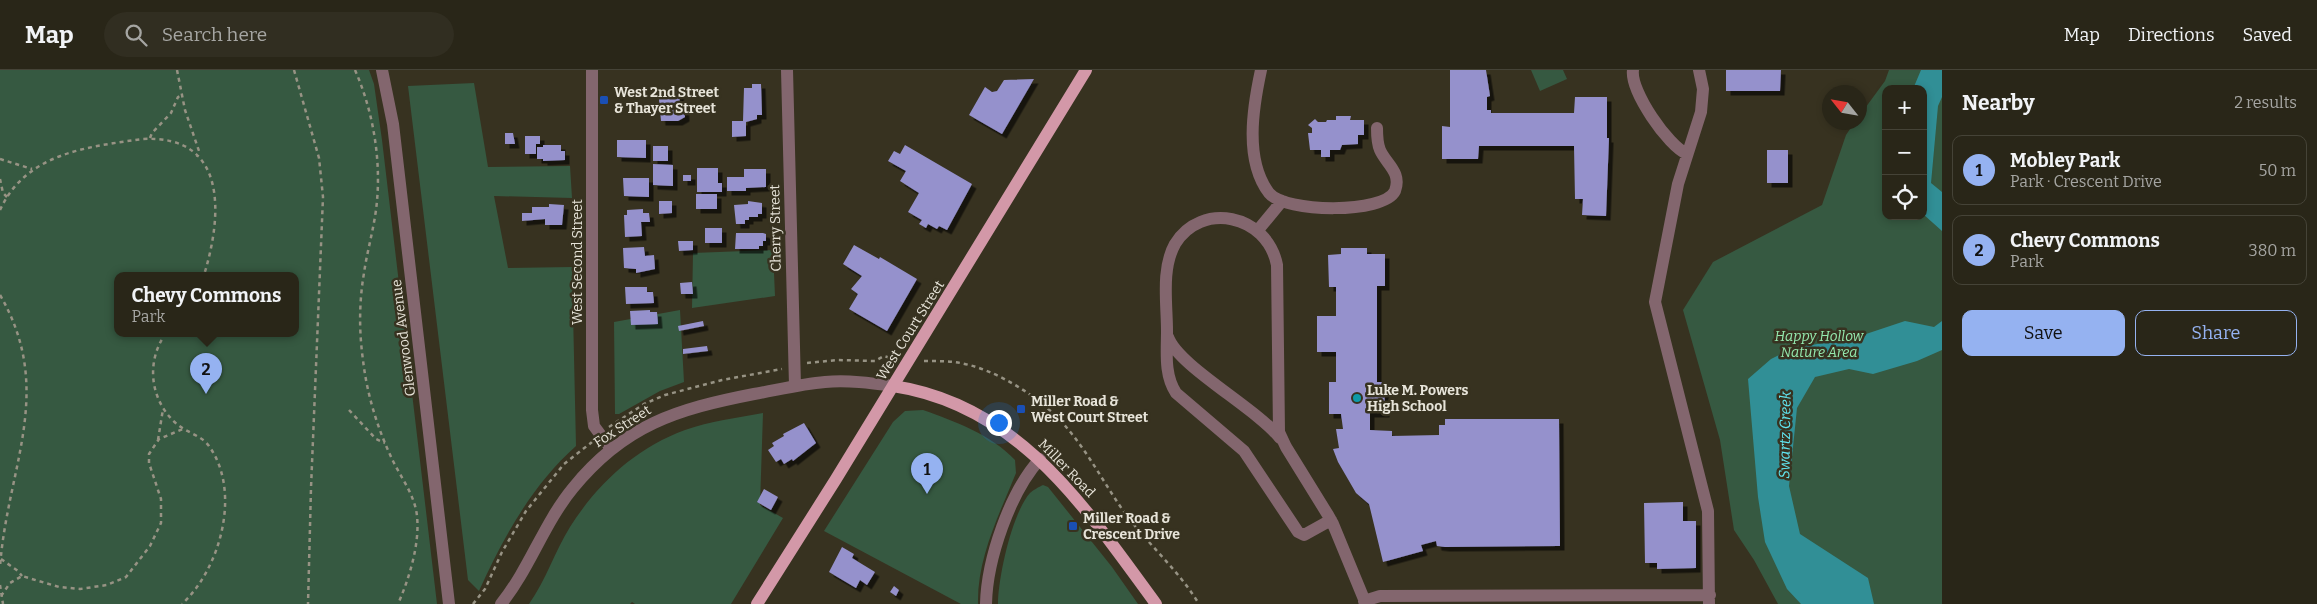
<!DOCTYPE html>
<meta charset="utf-8">
<style>
:root{--surface:#292618;--page:#312e21;--text:#f1f3f6;--muted:#a5a5a2;--line:#454337;--accent:#95b2f1}
body{margin:0;font-family:Bitter,serif;background:var(--page);color:var(--text)}
.controls{position:absolute;right:15px;top:15px;display:grid;overflow:hidden;border-radius:10px;box-shadow:0 2px 8px #0003}
.controls button{width:45px;height:45px;display:grid;place-items:center;padding:0;border:0;border-bottom:1px solid var(--line);background:var(--surface);color:var(--text);font:25px sans-serif}
.compass{position:absolute;left:1822px;top:15px;width:45px;height:45px;border-radius:50%;background:var(--surface);box-shadow:0 2px 8px #0003;rotate:301deg}
.you{position:absolute;left:998px;top:352px;width:18px;height:18px;margin:-12px;border:4px solid #fff;border-radius:50%;background:#1a73e8;box-shadow:0 0 0 8px #1a73e833}
.badge{display:grid;place-items:center;width:32px;height:32px;border-radius:50%;background:var(--accent);color:#111;font-size:16px;font-weight:700}
.pin{position:absolute;translate:-50% -41px;filter:drop-shadow(0 1px 2px #0008)}
.pin::after{content:'';position:absolute;top:26px;width:18px;height:15px;background:inherit;clip-path:polygon(0 0,100% 0,50% 100%)}
.popup{position:absolute;left:114px;top:202px;width:185px;height:65px;box-sizing:border-box;display:grid;place-content:center;border-radius:10px;background:var(--surface);filter:drop-shadow(0 1px 4px #0005);font-size:16px;white-space:nowrap;color:var(--muted)}
.popup b{font-size:19px;color:var(--text)}
.popup::after{content:'';position:absolute;left:50%;top:100%;margin-left:-10px;border:10px solid transparent;border-top-color:var(--surface)}
.list{margin:0;padding:0;list-style:none}
h2{display:flex;justify-content:space-between;align-items:center;height:65px;margin:0;padding:0 20px;font-size:21px}
h2 small{font-size:16px;font-weight:400;color:var(--muted)}
.list li{display:grid;grid-template-columns:32px 1fr auto;gap:15px;align-items:center;box-sizing:border-box;height:70px;margin:0 10px 10px;padding:0 10px;border:1px solid var(--line);border-radius:10px}
.list b{display:block;font-size:19px;white-space:nowrap}
.list p{margin:0;font-size:16px;white-space:nowrap;color:var(--muted)}
.list em{font-size:16px;font-style:normal;color:var(--muted)}
.actions{display:flex;gap:10px;padding:15px 20px}
.actions a{flex:1;padding:11px 0;border:1px solid var(--accent);border-radius:10px;text-align:center;font-size:18px;color:var(--accent)}
.actions .main{background:var(--accent);color:#111}
.icon{flex:none;width:28px;height:28px;fill:none;stroke:currentColor;stroke-width:2;stroke-linecap:round;stroke-linejoin:round}
.map{position:relative;flex:none;width:1942px;height:534px;overflow:hidden}
header{display:flex;align-items:center;gap:30px;box-sizing:border-box;height:70px;padding:0 25px;background:var(--surface);border-bottom:1px solid var(--line)}
header strong{font-size:24px}
nav{display:flex;gap:28px;margin-inline-start:auto;font-size:18px}
.search{width:350px;height:45px;background:var(--page);display:flex;align-items:center;gap:12px;box-sizing:border-box;padding:0 18px;border-radius:28px;color:var(--muted);font-size:19px}
main{display:flex}
aside{flex:1;background:var(--surface)}
.map>svg:first-child{display:block}
.green{fill:#365941;fill-rule:evenodd}
.water{fill:#318f96}
.building{fill:#9591cc;filter:url(#shadow)}
.lines{fill:none;stroke-linecap:round;stroke-linejoin:round}
.path{stroke:#979384;stroke-width:2.5;stroke-dasharray:4 4;stroke-linecap:butt}
.minor{stroke:#83666e;stroke-width:12}
.major{stroke:#d398a8;stroke-width:12}
.transit-dot{fill:#1a4fb4;stroke:#373220;stroke-width:2}
.culture-dot{fill:#0f9aa8;stroke:#373220;stroke-width:2}
.labels{text-anchor:middle;stroke-width:5;stroke-linejoin:round;paint-order:stroke}
.poi-label{font-size:14px;font-weight:bold;fill:#e7e4d9;stroke:#373220;text-anchor:start}
.street-label{font-size:14px;fill:#e7e4d9;stroke:#373220}
.park-label{font-size:14px;font-style:italic;fill:#94e9ae;stroke:#373220}
.water-label{font-size:15px;font-style:italic;fill:#61e6f1;stroke:#373220}
</style>
<header>
<strong>Map</strong>
<div class="search"><svg class="icon" aria-label="search" viewBox="0 0 24 24"><circle cx="10" cy="10" r="6"/><path d="M15 15l6 6"/></svg>Search here</div>
<nav><a>Map</a><a>Directions</a><a>Saved</a></nav>
</header>
<main>
<div class="map">
<svg width="1942" height="534" viewBox="0 0 1942 534">
<defs>
<filter id="shadow"><feDropShadow dx="4.5" dy="4.5" stdDeviation="0" flood-color="#0009"/></filter>
</defs>
<rect width="100%" height="100%" fill="#373220"/>
<path class="green" d="M0 0H369L374 14 382 70 437 534H0ZM295 205V263H117V205Z
M1531 0H1563L1567 9 1540 21Z
M1889 0H1942V534H1778L1754 490 1734 460 1720 370 1683 240 1713 192 1822 135 1846 65 1854 53 1860 52V45L1885 11ZM1886 19H1923V146H1886Z
M474 13 488 97 570 96 572 128 494 126 508 198 572 197 576 376C532 415 503 468 479 521L468 510 408 16Z
M773 180 775 226 692 238 693 183Z
M680 240 684 312 660 321 619 344H615L614 252Z
M923 340C954 351 992 365 1015 390L1016 403C999 445 977 488 978 534H961L824 461 893 352 905 341Z
M763 343 760 435 783 448 731 534H635L632 532 630 534H529C546 510 555 481 570 457 598 413 636 378 685 360 710 351 737 348 763 343Z
M1043 415 1048 417 1112 497 1138 534H998C998 508 1012 443 1030 423 1033 420 1039 417 1043 415Z"/>
<path class="water" d="M1921 0H1942V27L1938 36 1931 113 1942 122V161L1923 144V19H1913Z
M1905 251 1934 257 1942 251V280L1917 291 1873 304 1849 299 1815 307 1797 338 1789 416 1800 464 1868 508 1874 534H1801L1787 519 1765 472 1758 427 1748 309 1771 289 1793 278 1854 268Z"/>
<path class="building" d="M1450 0H1486L1490 26 1487 27V40H1491V43H1574L1575 27H1607V68H1609L1606 146 1582 145 1583 129H1575L1574 76H1479L1478 89H1442V56L1450 57Z
M1726 0H1781L1780 21H1726Z
M1034 9 1002 64 969 45 985 17 992 22 997 21 1004 10Z
M752 14H761L762 45H757V49L746 52V66L732 67V51H743L744 18H752Z
M670 18V22L679 21 680 33H684L685 47 678 51H661L658 19Z
M1336 46H1351L1350 50H1364V65H1358V74L1342 75 1340 80H1330V87H1321V80H1310L1308 63H1312V58L1308 55 1315 49 1318 52H1326L1327 50H1336Z
M505 63H513L515 74H505Z
M525 66H540V74H536V84H525Z
M617 70H646V88L617 87Z
M543 75H561V81H565V90L543 91V89H537V77H543Z
M905 75 972 114 947 160 939 156 937 159 928 154 926 158 919 154 922 150 908 142 919 123 900 111 906 101 888 91 894 81 900 84Z
M653 76H668V91H653Z
M1767 80H1788V113H1767Z
M653 94 673 95V116L653 115Z
M697 98H718V113H722V122H697Z
M744 99H766V117L746 118V121H727V107H744Z
M683 105H691V111H683Z
M623 108H649V127L624 126Z
M696 124H717V139H696Z
M659 131H672V143L659 144Z
M748 131 762 133V144H758V147H749V150H745V154H736L734 135 748 134Z
M549 134 564 135 562 155H545V149L522 151V143H532V137H549Z
M643 139V143H649L650 152H641L642 166 625 167 624 145H627V140Z
M705 158H722V173H705Z
M736 163H763L766 164V171H763V176H759V179H735Z
M678 171H693V180L679 181Z
M854 175 879 189 880 187 917 209 887 261 849 239 858 224 851 219 862 206 843 194Z
M644 177 645 186 654 185 655 199 636 203V199L624 198 623 178Z
M1341 178H1367V184H1385V216H1377V312H1384L1385 343H1370V360L1392 361V366L1439 365V355H1445V349H1559L1560 476 1445 477 1437 476 1436 471 1421 475 1423 481 1383 492 1369 434 1356 423 1338 392 1333 379 1339 378 1336 359H1343L1341 344H1329V312H1336V282H1317V246H1336V217H1329L1328 185 1341 184Z
M692 212 693 224H681L680 213Z
M625 217H647V222H653L654 233 626 234Z
M650 240V242H657L658 254 631 255 630 241Z
M703 251 704 256 679 261 678 256Z
M707 276 708 281 683 284V279Z
M804 353 816 373 793 391 792 389 784 394 781 389 776 392 768 380 774 376 772 373 784 366 783 364Z
M764 419 778 427 771 440 757 432Z
M1683 432V451H1696V498L1657 499V493H1645L1644 433Z
M842 477 854 484 852 488 875 502 867 515 860 510 856 518 829 502Z
M894 516 899 520 896 526 890 522Z"/>
<g class="lines">
<path class="path" d="M177 0 185 40 199 81 197 87
M294 0 319 88 323 127 311 418 308 534
M355 0C374 43 382 94 376 140 373 162 367 182 364 203 359 232 359 262 363 290 367 325 378 360 393 391 402 409 415 426 417 446 420 474 409 509 398 534
M150 68 152 63 171 43 178 27 182 25
M0 89 32 99
M0 109 3 123 7 127
M0 140C26 83 87 77 142 69 229 64 222 147 204 205
M0 225C56 321 7 398 0 497
M166 263C145 292 150 332 178 355 188 363 202 366 209 376 242 422 220 499 182 534
M924 291C934 291 944 291 954 292 994 297 1042 328 1067 358 1090 385 1106 417 1127 446 1150 476 1179 501 1199 534
M807 293 838 290 875 291 884 286 894 289
M349 340 376 369 385 373
M609 357 644 334 665 325 722 310 782 299
M158 370 163 339
M1 489 18 501 22 506
M0 515 3 534
M1 526 10 513 22 506 59 517 80 519 107 515 126 507 150 476 161 453V429L149 393V384L159 369 183 359
M473 534 485 519 502 482 526 441 564 394 592 372"/>
<path class="minor" d="M382 0 393 54 449 534
M592 0V340L594 356 611 379
M787 0 795 316
M1261 0C1253 37 1244 90 1269 123 1285 143 1384 144 1395 121 1402 102 1386 94 1380 80 1377 73 1377 65 1377 58
M1633 0C1630 21 1668 76 1687 84
M1699 0 1703 19 1701 42 1678 114 1655 232 1708 441 1709 534
M1258 160 1282 131
M1168 267C1178 296 1256 338 1280 368
M1331 450 1304 465 1298 462 1244 381 1176 323C1164 305 1167 282 1167 261 1167 233 1161 199 1175 174 1201 131 1267 144 1277 195L1279 362 1286 377 1328 445 1333 454 1366 534
M1364 531 1380 526 1710 525
M501 534C530 498 544 453 573 418 624 355 677 339 754 324 777 320 801 314 825 312 848 310 871 313 893 316
M986 534C987 489 1010 422 1040 389"/>
<path class="major" d="M893 316C1020 335 1086 439 1156 534
M757 534 836 409 1086 0"/>
</g>
<g class="transit-dot">
<rect x="599" y="25" width="10" height="10" rx="2.5"/>
<rect x="1016" y="334" width="10" height="10" rx="2.5"/>
<rect x="1068" y="451" width="10" height="10" rx="2.5"/>
</g>
<circle class="culture-dot" cx="1357" cy="328" r="5"/>
<g class="labels">
<g class="poi-label">
<text x="614" y="27">West 2nd Street<tspan x="614" dy="16">&amp; Thayer Street</tspan></text>
<text x="1367" y="325">Luke M. Powers<tspan x="1367" dy="16">High School</tspan></text>
<text x="1031" y="336">Miller Road &amp;<tspan x="1031" dy="16">West Court Street</tspan></text>
<text x="1083" y="453">Miller Road &amp;<tspan x="1083" dy="16">Crescent Drive</tspan></text>
</g>
<g class="street-label">
<text transform="translate(775 158) rotate(-91)" y="5">Cherry Street</text>
<text transform="translate(577 192) rotate(-90)" y="5">West Second Street</text>
<text transform="translate(910 260) rotate(-58)" y="5">West Court Street</text>
<text transform="translate(403 268) rotate(-97)" y="5">Glenwood Avenue</text>
<text transform="translate(622 356) rotate(-33)" y="5">Fox Street</text>
<text transform="translate(1067 398) rotate(46)" y="5">Miller Road</text>
</g>
<g class="park-label">
<text x="1819" y="271">Happy Hollow<tspan x="1819" dy="16">Nature Area</tspan></text>
</g>
<g class="water-label">
<text transform="translate(1785 365) rotate(-89)" y="5">Swartz Creek</text>
</g>
</g>
</svg>
<div class="controls">
<button>+</button>
<button>−</button>
<button><svg class="icon" aria-label="locate" viewBox="0 0 24 24"><circle cx="12" cy="12" r="6"/><path d="M12 2v4M12 18v4M2 12h4M18 12h4"/></svg></button>
</div>
<svg class="compass" viewBox="-18 -18 36 36"><path d="M0-13l5 13h-10z" fill="#e53935"/><path d="M0 13l5-13h-10z" fill="#a5a5a2"/></svg>
<div class="you"></div>
<div class="pin badge" style="left:927px;top:424px">1</div>
<div class="pin badge" style="left:206px;top:324px">2</div>
<div class="popup"><b>Chevy Commons</b>Park</div>
</div>
<aside>
<h2>Nearby<small>2 results</small></h2>
<ul class="list">
<li><span class="badge">1</span><div><b>Mobley Park</b><p>Park · Crescent Drive</p></div><em>50 m</em></li>
<li><span class="badge">2</span><div><b>Chevy Commons</b><p>Park</p></div><em>380 m</em></li>
</ul>
<div class="actions"><a class="main">Save</a><a>Share</a></div>
</aside>
</main>
